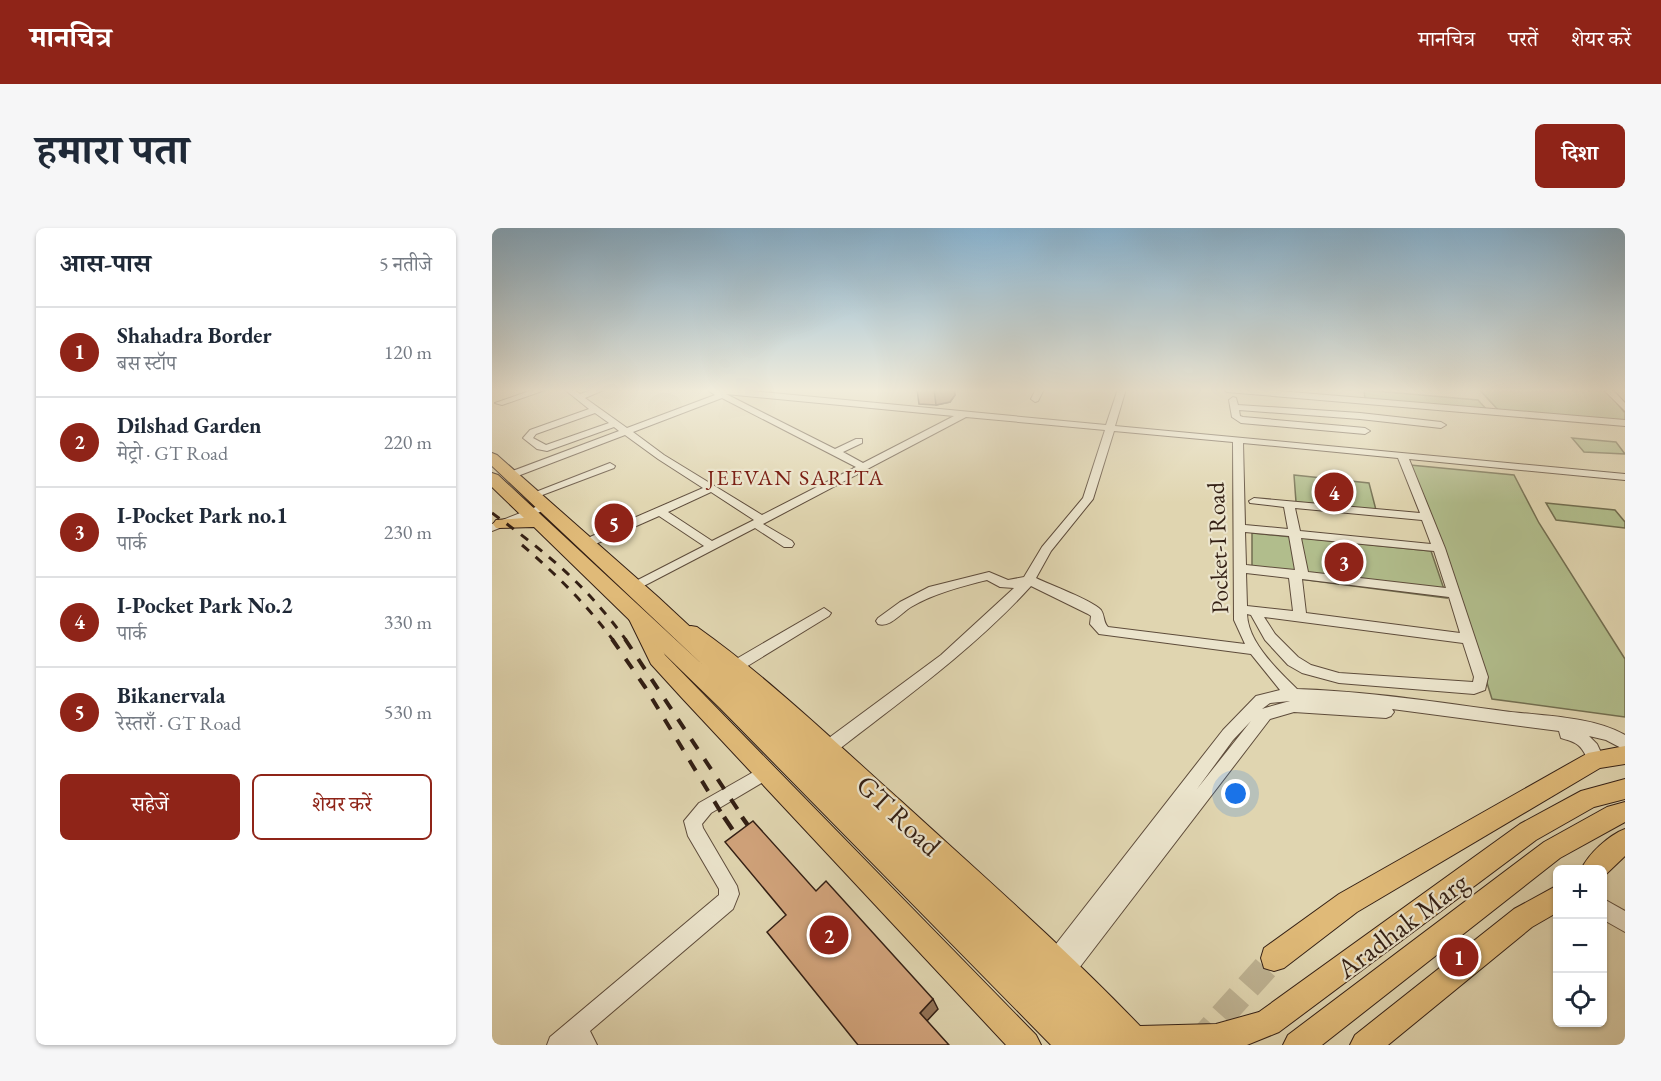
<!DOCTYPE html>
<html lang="hi">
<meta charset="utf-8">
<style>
:root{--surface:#fff;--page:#f6f6f7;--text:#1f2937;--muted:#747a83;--line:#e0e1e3;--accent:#8f2418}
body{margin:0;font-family:"EB Garamond","Noto Serif Devanagari",serif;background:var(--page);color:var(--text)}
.controls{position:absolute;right:18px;bottom:18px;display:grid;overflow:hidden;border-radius:9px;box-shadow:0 2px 4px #0004}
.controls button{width:54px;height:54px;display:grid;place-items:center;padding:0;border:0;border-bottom:2px solid var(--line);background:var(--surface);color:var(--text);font:30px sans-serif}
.you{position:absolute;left:744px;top:566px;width:21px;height:21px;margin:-15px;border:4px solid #fff;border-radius:50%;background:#1a73e8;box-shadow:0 0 0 9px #1a73e833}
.badge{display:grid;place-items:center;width:39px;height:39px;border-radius:50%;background:var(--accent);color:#fff;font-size:20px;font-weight:700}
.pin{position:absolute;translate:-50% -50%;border:3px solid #fff;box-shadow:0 2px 6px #0006}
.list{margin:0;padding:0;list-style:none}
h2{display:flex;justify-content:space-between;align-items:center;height:78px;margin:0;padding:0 24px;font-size:26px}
h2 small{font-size:20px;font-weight:400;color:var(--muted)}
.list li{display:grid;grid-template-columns:39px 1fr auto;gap:18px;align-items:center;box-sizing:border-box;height:90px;padding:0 24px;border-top:2px solid var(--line)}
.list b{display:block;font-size:22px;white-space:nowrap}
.list p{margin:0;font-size:20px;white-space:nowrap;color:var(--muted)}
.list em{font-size:20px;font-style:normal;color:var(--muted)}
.actions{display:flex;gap:12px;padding:18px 24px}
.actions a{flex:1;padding:14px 0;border:2px solid var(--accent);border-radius:9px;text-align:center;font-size:21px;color:var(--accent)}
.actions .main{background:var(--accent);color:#fff}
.icon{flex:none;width:33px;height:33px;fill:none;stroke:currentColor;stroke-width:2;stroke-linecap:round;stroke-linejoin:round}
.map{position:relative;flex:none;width:1133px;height:817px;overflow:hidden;border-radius:9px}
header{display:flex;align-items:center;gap:36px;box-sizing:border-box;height:84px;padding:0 30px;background:var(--accent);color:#fff}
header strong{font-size:28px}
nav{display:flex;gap:33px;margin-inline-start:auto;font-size:21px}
.intro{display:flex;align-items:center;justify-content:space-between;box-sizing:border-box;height:144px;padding:0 36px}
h1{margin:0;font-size:42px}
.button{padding:15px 27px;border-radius:9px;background:var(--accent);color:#fff;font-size:21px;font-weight:700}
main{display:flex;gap:36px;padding:0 36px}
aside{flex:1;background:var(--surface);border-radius:9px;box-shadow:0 2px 4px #0004}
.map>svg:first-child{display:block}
.green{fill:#b1bd8c;stroke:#726e50;stroke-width:1.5}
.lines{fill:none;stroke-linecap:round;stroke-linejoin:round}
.major-tunnel{stroke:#bdb191;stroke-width:26;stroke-dasharray:26 13;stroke-linecap:butt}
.minor-casing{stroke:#5e4c3b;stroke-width:2}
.major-casing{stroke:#331f14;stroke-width:2}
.highway-casing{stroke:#331f14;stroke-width:2}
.minor{fill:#ebe4cc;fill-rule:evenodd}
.major{fill:#e0ba78;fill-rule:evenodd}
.highway{fill:#e0ba78;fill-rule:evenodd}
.rail-far2{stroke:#331f14;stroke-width:3;stroke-dasharray:9 9;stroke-linecap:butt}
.rail-far1{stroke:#331f14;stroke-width:4;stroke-dasharray:12 12;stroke-linecap:butt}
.rail{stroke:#331f14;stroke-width:4.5;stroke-dasharray:15 15;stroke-linecap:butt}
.wall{fill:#b48c6a;stroke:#331f14;stroke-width:1.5}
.shaded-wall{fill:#927256;stroke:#331f14;stroke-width:1.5}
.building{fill:#d1a37b;stroke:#331f14;stroke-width:1.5}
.labels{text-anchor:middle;stroke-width:4.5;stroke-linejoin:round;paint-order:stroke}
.far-neighbourhood-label{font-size:22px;letter-spacing:1.5px;fill:#7a1f14;stroke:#ebe4cc}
.street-label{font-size:24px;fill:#331f14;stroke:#ebe4cc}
.near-street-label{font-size:28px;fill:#331f14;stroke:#ebe4cc}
</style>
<header>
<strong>मानचित्र</strong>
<nav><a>मानचित्र</a><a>परतें</a><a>शेयर करें</a></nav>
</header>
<div class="intro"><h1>हमारा पता</h1><a class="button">दिशा</a></div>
<main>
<aside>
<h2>आस-पास<small>5 नतीजे</small></h2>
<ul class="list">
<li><span class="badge">1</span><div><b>Shahadra Border</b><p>बस स्टॉप</p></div><em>120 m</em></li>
<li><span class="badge">2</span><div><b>Dilshad Garden</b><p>मेट्रो · GT Road</p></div><em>220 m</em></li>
<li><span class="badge">3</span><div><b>I-Pocket Park no.1</b><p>पार्क</p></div><em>230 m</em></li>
<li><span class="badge">4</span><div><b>I-Pocket Park No.2</b><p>पार्क</p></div><em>330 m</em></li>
<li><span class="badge">5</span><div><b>Bikanervala</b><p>रेस्तराँ · GT Road</p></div><em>530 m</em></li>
</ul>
<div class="actions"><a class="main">सहेजें</a><a>शेयर करें</a></div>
</aside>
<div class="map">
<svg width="1133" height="817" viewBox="0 0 1133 817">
<rect width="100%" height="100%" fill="#e0d5b0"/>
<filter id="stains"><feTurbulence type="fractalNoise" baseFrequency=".00333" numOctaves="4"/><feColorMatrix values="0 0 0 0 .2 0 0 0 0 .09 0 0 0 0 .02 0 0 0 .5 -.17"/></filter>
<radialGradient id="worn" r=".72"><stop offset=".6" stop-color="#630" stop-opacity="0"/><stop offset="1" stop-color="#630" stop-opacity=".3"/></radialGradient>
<path class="green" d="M987 161H1113L1133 185V196L1007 183Z
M872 162 986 172 997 184 873 171Z
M1080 210 1124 214 1133 226 1092 224Z
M918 237 1022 247 1047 295 1133 431V489L1000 471 981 410Z
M802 247 877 255 884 282 804 274Z
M1054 275 1123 282 1133 294V300L1064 292Z
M760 305 939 323 955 370 760 345Z"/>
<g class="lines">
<path class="major-tunnel" d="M704 817 782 730"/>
<g class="minor-casing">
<path id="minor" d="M43 161H56L10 177 3 175Z
M72 161H81L88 166 102 161H114L93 170 135 200 223 167 214 161H238L614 197 626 161H634L623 198 1133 246V252L917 231 953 320 996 449 993 462 982 466 847 455 810 445 796 437 773 412 759 387 755 386C756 415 786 442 805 461 874 463 943 474 1011 483 1048 488 1101 488 1133 507V522L1114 512 1097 508 1105 516 1112 531 1110 536C1095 541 1096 525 1086 517 1081 513 1075 512 1069 510L1067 503 900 481 902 484 899 488 894 490 802 484 778 491 581 748 574 751 567 748 564 742 557 739 554 732 557 725 731 502 764 468 788 462 759 426 607 406 598 396 599 388 596 386 539 358C481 422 410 472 342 525L336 527 330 525 328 520 330 515 449 427 522 360 508 359 495 352C468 359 443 365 419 379 409 385 398 400 386 396L384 393 386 390 408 374 437 359 497 344 516 352 532 349 550 319 591 270 613 202 474 189 271 296 300 313 302 316 300 319H292L263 300 142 363 136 359 138 356 212 318 167 288 99 318H91L89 315 91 312 211 260 166 231 133 207 23 249H15V245L127 203 122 199 55 223 45 221 31 210 38 202 97 181ZM234 166 462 188 371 235 351 224 370 215V211H364L343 221ZM230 170 364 239 270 287 172 227 141 204ZM103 185 117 195 54 217 41 210 44 206ZM622 203 741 214 742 392 753 416 616 399C611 394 613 388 609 382 600 372 558 357 544 350L559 323 601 271ZM751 215 906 230 928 285 762 270 757 273 758 275 792 279 796 301 753 297ZM219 264 262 292 220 313 176 284ZM803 280 930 292 939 316 808 303ZM753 304 797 308 803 342 754 337ZM809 310 942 323 954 360 816 344ZM754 345 797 350 801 383 755 378ZM810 351 957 369 968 405 814 385ZM772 389 971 415 982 449 981 454 847 445 819 437 806 429 783 406ZM798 473 773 480 770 481 778 475ZM759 493 705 561 741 512Z
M544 161H552L546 173 543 174 539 171Z
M731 161H764L1133 192V198L735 164Z
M1111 161H1120L1133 175V183Z
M741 169 744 170 746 177 868 185 949 194 954 197 949 200 868 191 747 182 748 188 751 189 873 200 878 203 873 206 749 195 740 189 737 172Z
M118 235 123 238 122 240 45 269H37L36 267Z
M54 275 59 278 58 280 0 303V296Z
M332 380 339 385 337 388 249 442H239L237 438 239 434Z
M272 538 278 540 280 545 278 550 219 585 210 596 211 600 245 658 247 666 241 681 98 803 105 817H55L58 809 227 667V661L196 608 192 593 207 575Z
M1110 670 1133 683V704L1110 691Z"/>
</g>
<g class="major-casing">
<path id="major" d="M145 383 151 385 173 427 544 807 549 817H514L190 470 159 436 136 389 139 385Z
M199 398 205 399C278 451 343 514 409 573 490 647 572 719 648 798L724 796 767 784 1028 596 1089 563 1133 551V571L1102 579 1044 612 787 804 755 817H617L620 811C548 733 470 661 393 587 328 526 264 461 193 409L190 404 193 399Z
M1133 518V536L1108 540 865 684 792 740 782 743 772 740 769 730 772 720 847 666 1096 525Z
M1133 574V594L1068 630 830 817H791L796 807 1052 614 1115 579Z
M1133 601V628L1110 650V642H1089C1096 626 1117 607 1133 601Z
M1066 657V684L1040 699 896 817H858L863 807 1022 681Z"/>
</g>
<g class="highway-casing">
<path id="highway" d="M0 225 5 227 166 369 635 805 640 817H559L228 480 42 299 4 300 1 296 4 292 32 290 0 259V245L6 247 213 439 0 238Z"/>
</g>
<use href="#minor" class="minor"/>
<use href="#major" class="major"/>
<use href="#highway" class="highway"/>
<path class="rail-far2" d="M0 285C56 326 93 356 134 412
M30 317C64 346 94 376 121 412"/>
<path class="rail-far1" d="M120 411 153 459 233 591
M133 411 252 591"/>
<path class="rail" d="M232 589 253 620
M250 589 265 610"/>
</g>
<path class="wall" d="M425 161H462L463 167 458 174 444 177 427 176Z"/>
<path class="shaded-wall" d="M442 161H462L463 167 458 174 444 177Z
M441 771 446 781 434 794 428 785Z"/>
<path class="building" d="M261 593 324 663 334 653 441 771 428 785 457 817H366L275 704 294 687 233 614Z"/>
<linearGradient id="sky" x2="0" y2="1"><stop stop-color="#88b5d4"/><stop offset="0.59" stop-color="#f1ecdb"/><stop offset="1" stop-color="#f1ecdb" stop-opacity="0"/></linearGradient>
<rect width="1133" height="275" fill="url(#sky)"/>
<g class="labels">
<g class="far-neighbourhood-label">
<text x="304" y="257">JEEVAN SARITA</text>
</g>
<g class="street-label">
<text transform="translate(726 320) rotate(-92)" y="8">Pocket-I Road</text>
</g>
<g class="near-street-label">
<text transform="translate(407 587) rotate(43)" y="10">GT Road</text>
<text transform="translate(910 697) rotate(-37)" y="10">Aradhak Marg</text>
</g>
</g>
<rect width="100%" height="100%" filter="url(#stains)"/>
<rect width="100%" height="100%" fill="url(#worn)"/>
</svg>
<div class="controls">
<button>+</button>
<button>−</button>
<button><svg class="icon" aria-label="locate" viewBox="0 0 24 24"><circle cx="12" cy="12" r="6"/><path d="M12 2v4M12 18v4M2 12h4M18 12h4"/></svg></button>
</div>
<div class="you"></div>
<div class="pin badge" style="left:967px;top:729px">1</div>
<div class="pin badge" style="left:337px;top:707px">2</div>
<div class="pin badge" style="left:852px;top:334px">3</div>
<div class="pin badge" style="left:842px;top:264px">4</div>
<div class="pin badge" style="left:122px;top:295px">5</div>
</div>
</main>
